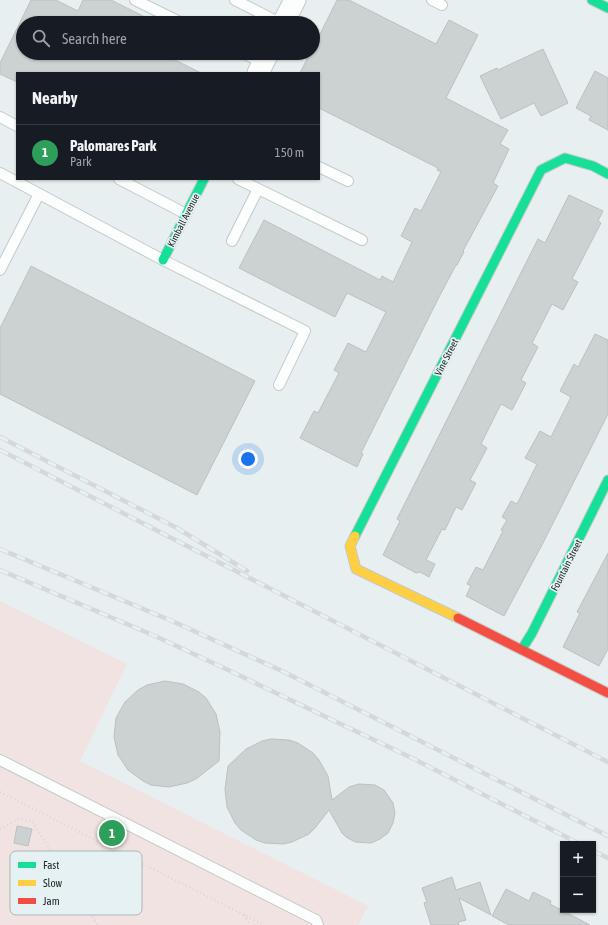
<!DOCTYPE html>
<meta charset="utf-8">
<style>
:root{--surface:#171b24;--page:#20242c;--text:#f1f3f6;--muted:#9ea1a6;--line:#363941;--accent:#696e6f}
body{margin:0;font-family:"Asap Condensed",sans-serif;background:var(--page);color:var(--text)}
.controls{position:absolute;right:12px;bottom:12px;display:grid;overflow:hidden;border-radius:0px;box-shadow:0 1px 3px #0004}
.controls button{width:36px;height:36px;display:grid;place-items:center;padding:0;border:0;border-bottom:1px solid var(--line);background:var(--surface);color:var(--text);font:20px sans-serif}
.you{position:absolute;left:248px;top:459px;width:14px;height:14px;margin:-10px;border:3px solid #fff;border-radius:50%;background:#1a73e8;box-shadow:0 0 0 6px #1a73e833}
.badge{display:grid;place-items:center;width:26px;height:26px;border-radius:50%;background:var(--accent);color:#fff;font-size:13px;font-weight:700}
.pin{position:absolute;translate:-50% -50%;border:2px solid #fff;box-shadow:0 1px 4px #0006}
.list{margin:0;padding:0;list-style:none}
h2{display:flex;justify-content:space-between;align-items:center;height:52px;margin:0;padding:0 16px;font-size:17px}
h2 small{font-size:13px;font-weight:400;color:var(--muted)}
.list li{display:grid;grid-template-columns:26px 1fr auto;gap:12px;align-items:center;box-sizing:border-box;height:56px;padding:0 16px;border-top:1px solid var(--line)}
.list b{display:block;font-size:15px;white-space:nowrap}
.list p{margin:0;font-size:13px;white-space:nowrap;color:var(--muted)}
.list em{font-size:13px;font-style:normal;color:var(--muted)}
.icon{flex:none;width:22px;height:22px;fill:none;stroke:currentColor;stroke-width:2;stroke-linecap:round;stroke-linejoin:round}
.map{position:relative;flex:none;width:608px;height:925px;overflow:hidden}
.search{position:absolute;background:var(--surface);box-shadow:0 1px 3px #0004;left:16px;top:16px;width:304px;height:44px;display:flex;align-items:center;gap:10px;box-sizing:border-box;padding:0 14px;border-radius:22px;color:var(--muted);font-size:15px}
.panel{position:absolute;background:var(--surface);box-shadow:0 1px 3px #0004;left:16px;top:72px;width:304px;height:108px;border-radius:0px}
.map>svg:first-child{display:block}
.green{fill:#f0e3e1}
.building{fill:#ccd1d2;stroke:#bbc1c2}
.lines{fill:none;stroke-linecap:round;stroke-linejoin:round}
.lane-casing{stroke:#c4c9ca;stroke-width:12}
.street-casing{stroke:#c4c9ca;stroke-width:23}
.fast-casing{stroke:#c4c9ca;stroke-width:11}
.slow-casing{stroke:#c4c9ca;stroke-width:11}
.jam-casing{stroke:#c4c9ca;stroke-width:11}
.path{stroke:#d6d9d9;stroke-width:2.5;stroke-dasharray:1 3;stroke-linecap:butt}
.lane{stroke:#fcfdfd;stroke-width:10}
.street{stroke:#fcfdfd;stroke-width:21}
.fast{stroke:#16e098;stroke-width:9}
.slow{stroke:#ffcf43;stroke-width:9}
.jam{stroke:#f24e42;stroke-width:9}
.rail-casing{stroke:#d5d7d8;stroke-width:4.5}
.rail{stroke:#e5f1f3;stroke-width:3;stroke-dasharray:9;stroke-linecap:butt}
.labels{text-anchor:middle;stroke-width:3.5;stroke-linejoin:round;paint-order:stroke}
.street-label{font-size:10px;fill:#24292a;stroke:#e5f1f3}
.key{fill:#e5f1f3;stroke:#abb5b7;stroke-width:1}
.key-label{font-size:11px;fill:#24292a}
</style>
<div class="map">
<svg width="608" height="925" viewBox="0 0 608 925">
<rect width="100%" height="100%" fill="#e8eff0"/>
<path class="green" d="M0 601 127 664 80 761 368 906 358 925H0Z"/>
<path class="building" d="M31 0H56L78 11 83 0H111L157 23H23V53H161L201 73H17V82L0 74V63Z
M337 0H349L436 44 449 20 478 35 446 98 508 130 500 144 509 149 493 183 498 186 463 251 464 252 457 265H456L439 297 361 453 363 454 357 467 300 438 314 411 318 413 339 373 334 370 348 343 366 352 386 312 347 293 335 317 239 268 264 220 380 280 382 276 393 282 412 242 401 236 415 208 421 211 441 172 437 170 438 168 319 108V73H300L310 53H313V48Z
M543 49 568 103 541 116 534 103 501 119 480 76 497 68 498 70Z
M595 71 608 78V130L589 120 591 116 576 108Z
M569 195 603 211 598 221 601 223 572 279 578 282 563 310 552 304 532 343 538 347 521 380 526 383 512 410 501 404 481 444 487 448 470 480 476 483 462 510 456 507 445 530 442 529 426 560 435 564 429 577 420 572 416 573 383 555 400 521 397 519 400 513 538 239 545 243Z
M31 266 255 381 197 495 0 394V328Z
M595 334 608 340V414L543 543 504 616 466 596 471 586 467 584 476 567 483 570 503 531 501 530 507 520 502 517 511 501 517 504 537 464 525 458 540 431 551 437 571 397 560 391 574 364 578 367Z
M608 553V649L599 666 563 647 580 613 577 612Z
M165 681 183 684 199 692 206 698 216 714 220 732 219 761 196 779 187 783 169 787 151 785 143 781 128 770 118 755 114 737 116 718 125 702 138 690 147 685Z
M271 739 289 740 298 743 313 753 319 760 328 776 332 800 349 787 359 784 375 785 384 790 393 803 395 813 393 823 388 833 380 839 371 843 355 842 346 837 342 833 329 810 315 828 309 834 292 842 283 844 265 843 256 840 241 830 235 823 227 807 225 789 228 766 246 749 262 741Z
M17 826 32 829 28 846 14 843Z
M452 877 456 890 480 882 491 915 459 898 466 920 458 922 459 925H431L424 903 427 902 422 888Z
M506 889 529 901 533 892 551 901 550 904 590 925H509L492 916Z"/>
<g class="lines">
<g class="lane-casing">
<path id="lane" d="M135 0 182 23
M235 0 280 23
M432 0 442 5
M243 53 263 63
M0 117 17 126
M319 167 348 181
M0 173 163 260 305 331 279 385
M119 179 186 214
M238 179 362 240
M232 241 258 189
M0 270 39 194
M0 760 316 920 318 925"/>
</g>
<g class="street-casing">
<path id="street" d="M283 23 295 0
M258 73 268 53"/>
</g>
<g class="fast-casing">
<path id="fast" d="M592 0 608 8
M163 260 204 179
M355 536 541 170 565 158 593 166 608 174
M522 649 532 633 608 480"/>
</g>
<g class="slow-casing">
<path id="slow" d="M355 536 350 546 356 569 458 618"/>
</g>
<g class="jam-casing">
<path id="jam" d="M458 618 608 693"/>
</g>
<path class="path" d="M0 792 264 925
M0 829 18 819 32 821 98 925
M244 915 250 925"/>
<use href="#lane" class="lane"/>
<use href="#street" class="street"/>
<use href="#fast" class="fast"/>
<use href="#slow" class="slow"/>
<use href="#jam" class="jam"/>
<g class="rail-casing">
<path id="rail" d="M0 437 177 528 247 571
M0 450 608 762
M0 549 172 621 282 671 608 836
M0 570 155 636 226 669 414 759 580 844
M593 851 608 858"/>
</g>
<use href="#rail" class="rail"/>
</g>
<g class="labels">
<g class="street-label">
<text transform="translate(183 220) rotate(-63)" y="4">Kimball Avenue</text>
<text transform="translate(446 357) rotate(-63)" y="4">Vine Street</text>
<text transform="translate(566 565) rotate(-63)" y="4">Fountain Street</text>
</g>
</g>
<rect x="10" y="851" width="132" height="64" rx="6" class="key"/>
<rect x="18" y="862" width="18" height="6" fill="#16e098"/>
<rect x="18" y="880" width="18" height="6" fill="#ffcf43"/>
<rect x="18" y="898" width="18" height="6" fill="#f24e42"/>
<g class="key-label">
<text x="43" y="869">Fast</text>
<text x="43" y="887">Slow</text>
<text x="43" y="905">Jam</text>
</g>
</svg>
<div class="controls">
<button>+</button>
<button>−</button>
</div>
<div class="you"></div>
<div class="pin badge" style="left:112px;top:833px;background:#2e9e5b">1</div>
<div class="search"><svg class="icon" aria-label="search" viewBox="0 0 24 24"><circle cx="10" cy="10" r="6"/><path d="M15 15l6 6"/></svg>Search here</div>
<section class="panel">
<h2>Nearby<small></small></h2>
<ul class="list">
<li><span class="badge" style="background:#2e9e5b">1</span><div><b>Palomares Park</b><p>Park</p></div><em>150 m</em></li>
</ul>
</section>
</div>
